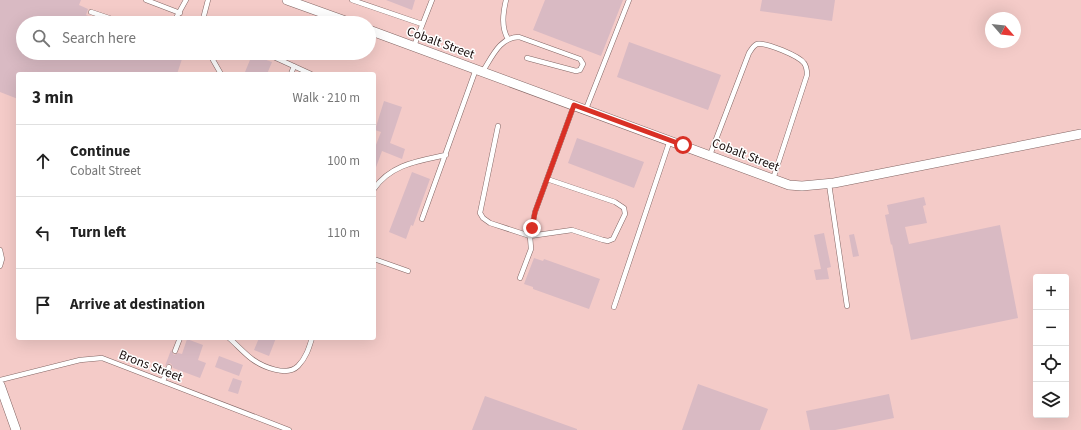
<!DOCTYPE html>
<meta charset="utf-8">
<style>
:root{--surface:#fff;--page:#f2f2f2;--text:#222;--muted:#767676;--line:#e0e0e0}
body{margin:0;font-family:"Source Sans 3",sans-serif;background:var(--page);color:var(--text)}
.controls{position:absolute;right:12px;bottom:12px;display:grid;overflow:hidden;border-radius:4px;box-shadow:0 4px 16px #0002}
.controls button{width:36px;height:36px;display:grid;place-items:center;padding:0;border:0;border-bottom:1px solid var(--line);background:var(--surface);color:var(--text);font:20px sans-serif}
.compass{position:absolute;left:985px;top:12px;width:36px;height:36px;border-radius:50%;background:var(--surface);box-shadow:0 4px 16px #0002;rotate:118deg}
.stop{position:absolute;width:12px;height:12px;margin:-9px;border:3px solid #d93025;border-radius:50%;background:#fff}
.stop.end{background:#d93025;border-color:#fff;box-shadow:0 1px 4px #0008}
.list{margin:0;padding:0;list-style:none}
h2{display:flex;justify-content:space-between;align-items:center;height:52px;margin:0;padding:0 16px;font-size:17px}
h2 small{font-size:13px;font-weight:400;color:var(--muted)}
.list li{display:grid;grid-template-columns:26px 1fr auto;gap:12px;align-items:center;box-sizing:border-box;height:72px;padding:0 16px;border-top:1px solid var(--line)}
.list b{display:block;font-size:15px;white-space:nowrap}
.list p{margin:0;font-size:13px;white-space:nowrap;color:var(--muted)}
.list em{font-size:13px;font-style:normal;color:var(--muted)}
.icon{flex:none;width:22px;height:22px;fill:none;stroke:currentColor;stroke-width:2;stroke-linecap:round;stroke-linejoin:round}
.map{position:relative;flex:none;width:1081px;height:430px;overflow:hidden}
.search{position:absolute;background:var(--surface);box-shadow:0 4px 16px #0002;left:16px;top:16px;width:360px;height:44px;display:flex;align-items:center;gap:10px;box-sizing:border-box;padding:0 14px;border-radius:22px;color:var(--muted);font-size:15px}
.panel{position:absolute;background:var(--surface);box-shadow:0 4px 16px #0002;left:16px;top:72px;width:360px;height:268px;border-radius:4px}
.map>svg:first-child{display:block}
.built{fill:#f4cbc8;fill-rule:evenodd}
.building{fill:#d9bac3}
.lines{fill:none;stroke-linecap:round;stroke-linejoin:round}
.lane-casing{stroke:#836664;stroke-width:5.5}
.street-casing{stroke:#836664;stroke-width:10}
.lane{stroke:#fff;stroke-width:4.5}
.street{stroke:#fff;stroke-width:9}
.route{stroke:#d93025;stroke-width:5}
.labels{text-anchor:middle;stroke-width:3;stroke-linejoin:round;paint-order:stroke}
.street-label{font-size:13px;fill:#1b100f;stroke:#fff}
</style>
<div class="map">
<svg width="1081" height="430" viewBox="0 0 1081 430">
<rect width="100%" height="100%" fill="#fad9d6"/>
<path class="built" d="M0 0H1081V430H0ZM991 18H1015V42H991ZM23 23H369V53H23ZM18 74H374V338H18ZM1036 277H1066V415H1036Z"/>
<path class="building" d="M0 0H81L79 5 88 9 86 15 105 22 74 23 59 18 57 23H23V53H184L177 74H18V99L0 92Z
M386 0H415L412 10Z
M545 0H623L601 56 533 30Z
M762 0H835L832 21 760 11Z
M629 42 721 75 708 110 617 77Z
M252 55 272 62 267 74H250L245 72Z
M384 101 402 107 390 143 405 149 402 159 382 151 375 170 374 150 381 132 375 130Z
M577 138 644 162 634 188 568 163Z
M412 172 430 179 413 226 411 225 406 239 389 232Z
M924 197 926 205 923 206 927 223 905 227 909 244 1000 225 1018 318 911 340 892 244 891 245 885 215 889 214 887 205Z
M824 233 831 267 827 268 829 279 816 280 814 270 821 269 814 235Z
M854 234 859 256 853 257 849 235Z
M534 258 543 261 544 259 600 279 589 309 533 289V287L524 284Z
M259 338H276L269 356 254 350Z
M187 339 203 345 198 360 206 363 200 378 173 368 172 365 170 363 165 366 171 350 174 355 178 353 182 354Z
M219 356 243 365 239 376 215 367Z
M233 378 242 381 238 394 228 391Z
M698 384 768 409 760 430H682Z
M889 394 894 418 835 430H810L806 411Z
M485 396 577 429V430H472Z"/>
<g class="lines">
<g class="lane-casing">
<path id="lane" d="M146 0 180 13
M352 0 422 24
M506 0C503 13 501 27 508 39
M91 12 112 19H130L145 23
M168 23 176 18 186 0
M202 23 208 0
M414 46 432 0
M209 53 221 74
M265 53 311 74
M483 71C492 57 500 37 519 37L580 59 583 64 580 70 576 71 527 58
M291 74 294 66
M586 109 629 0
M498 126 480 213 483 218 490 223 530 236 572 230 603 240 608 241 613 239 625 214 624 208 615 202 547 179
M710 155 749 53C751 50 753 46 757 44 766 42 799 56 804 63 807 67 807 71 807 75L773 179
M829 184 847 306
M374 189C391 164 419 161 446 155
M422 219 476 69
M0 250 2 259 0 266
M374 259 408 271
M520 278 531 249 530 236 535 212 574 105
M614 307 670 140
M229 338C237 345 244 353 252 359 263 367 287 377 298 366 306 358 309 348 312 338
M175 351 180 338
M0 380 80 360 102 358 289 430
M163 381 169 367"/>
</g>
<g class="street-casing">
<path id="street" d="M287 0 351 23
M369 30 789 185 802 186 834 183 1081 134
M0 385 16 430"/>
</g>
<use href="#lane" class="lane"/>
<use href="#street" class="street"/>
</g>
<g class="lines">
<path class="route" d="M532 228 535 212 574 105 683 145"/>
</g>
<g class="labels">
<g class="street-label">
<text transform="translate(441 42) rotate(20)" y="5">Cobalt Street</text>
<text transform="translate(746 154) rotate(21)" y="5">Cobalt Street</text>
<text transform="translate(151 365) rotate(21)" y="5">Brons Street</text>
</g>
</g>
</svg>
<div class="controls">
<button>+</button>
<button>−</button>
<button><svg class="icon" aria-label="locate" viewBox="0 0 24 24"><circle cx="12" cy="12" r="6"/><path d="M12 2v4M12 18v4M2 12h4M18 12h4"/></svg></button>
<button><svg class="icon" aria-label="layers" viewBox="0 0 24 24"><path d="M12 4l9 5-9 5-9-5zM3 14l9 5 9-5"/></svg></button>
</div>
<svg class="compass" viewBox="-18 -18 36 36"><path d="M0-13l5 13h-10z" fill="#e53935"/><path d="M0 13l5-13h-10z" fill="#767676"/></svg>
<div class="stop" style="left:683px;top:145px"></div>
<div class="stop end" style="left:532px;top:228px"></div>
<div class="search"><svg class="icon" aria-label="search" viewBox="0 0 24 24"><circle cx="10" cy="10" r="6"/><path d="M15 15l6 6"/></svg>Search here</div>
<section class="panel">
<h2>3 min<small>Walk · 210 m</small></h2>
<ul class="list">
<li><svg class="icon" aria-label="ahead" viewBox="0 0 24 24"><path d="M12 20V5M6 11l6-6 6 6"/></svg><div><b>Continue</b><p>Cobalt Street</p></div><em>100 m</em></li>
<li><svg class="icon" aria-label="left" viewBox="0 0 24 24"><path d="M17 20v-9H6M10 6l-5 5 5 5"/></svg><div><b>Turn left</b></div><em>110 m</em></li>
<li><svg class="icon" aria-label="arrive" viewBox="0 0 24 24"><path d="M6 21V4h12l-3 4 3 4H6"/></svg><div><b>Arrive at destination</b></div></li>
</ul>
</section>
</div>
